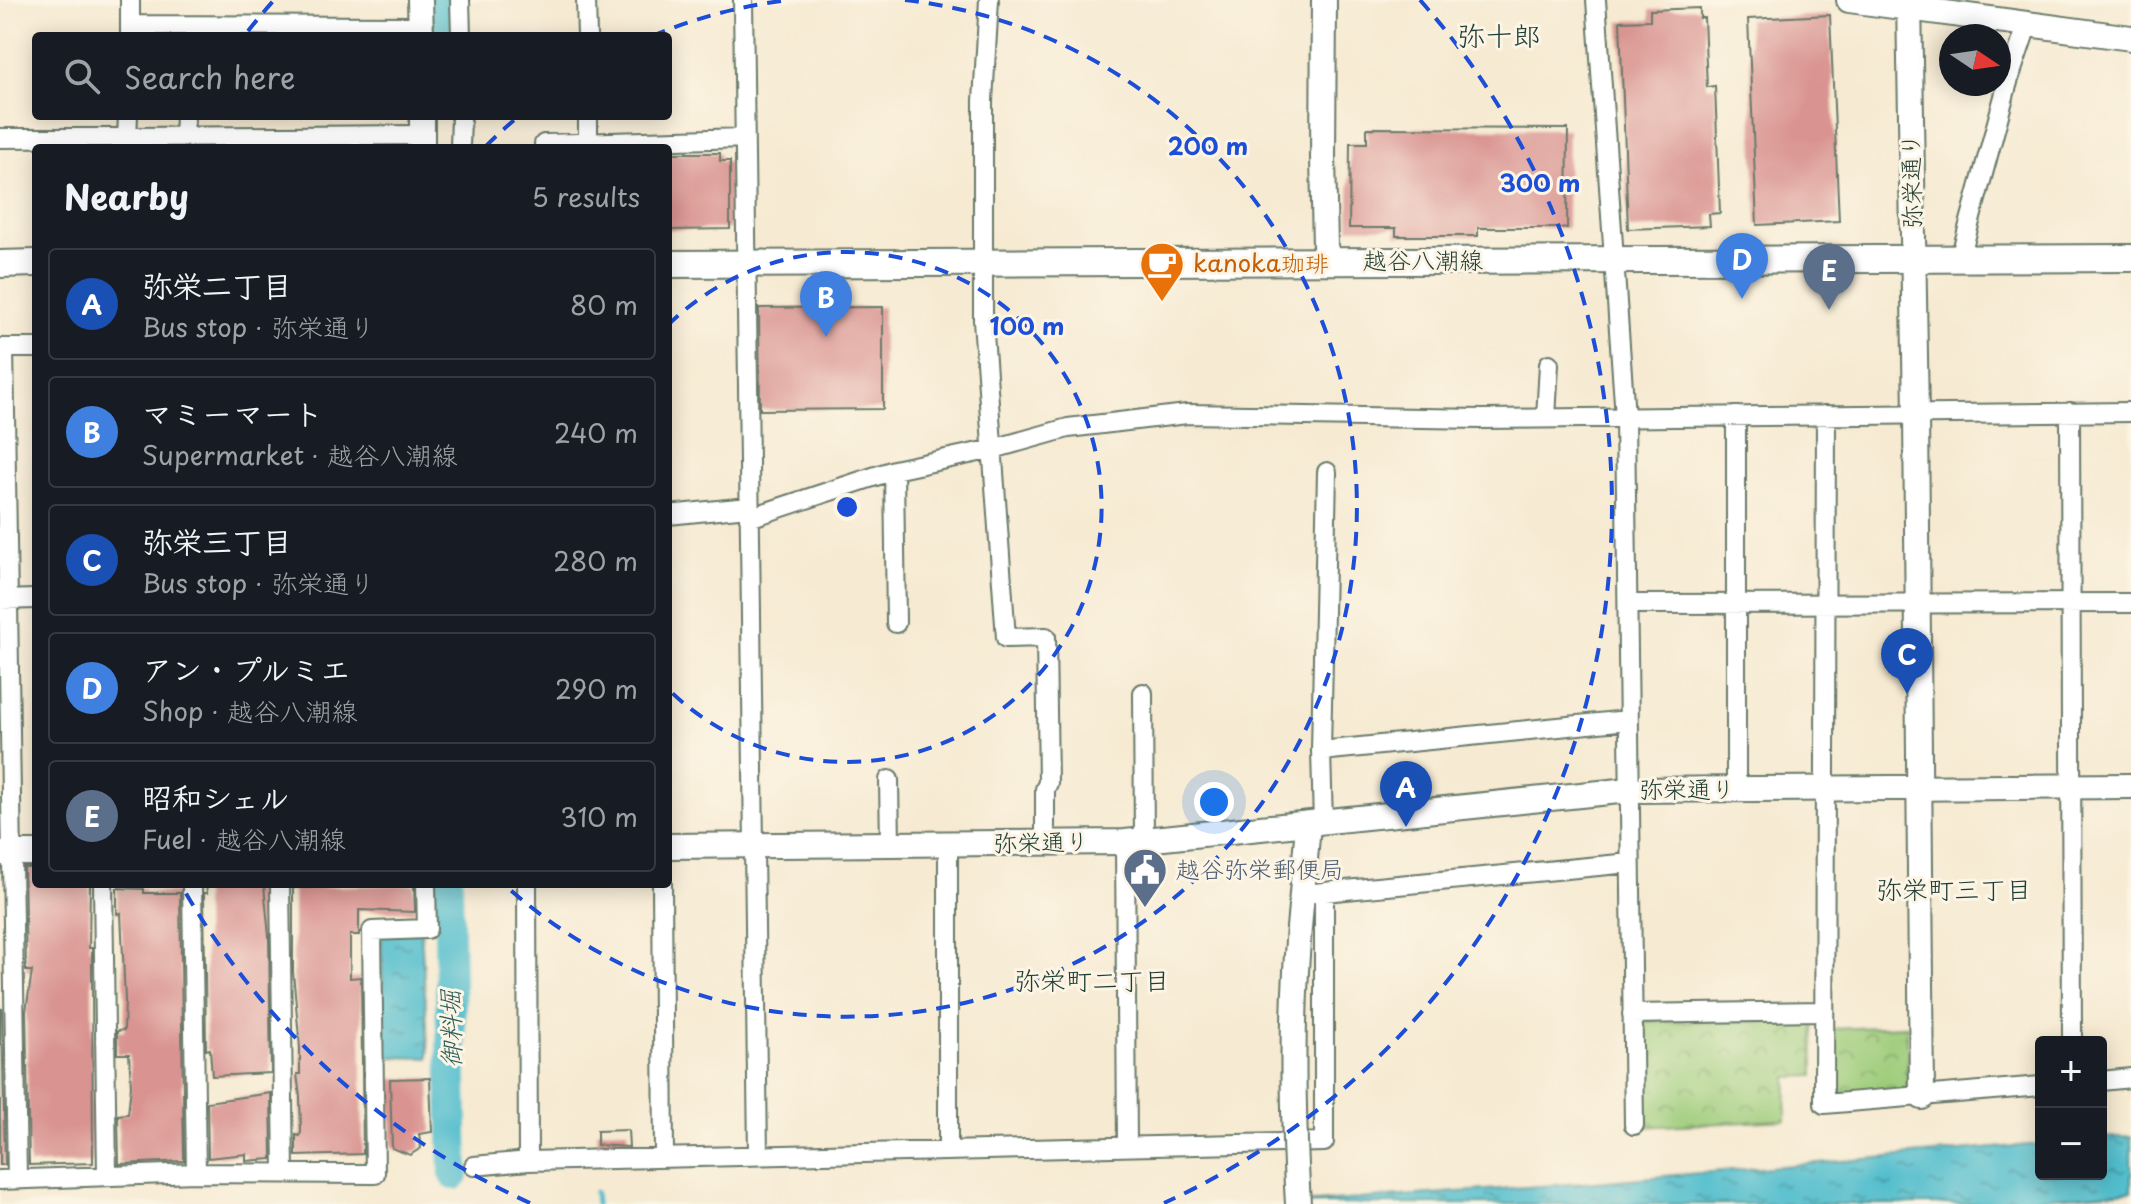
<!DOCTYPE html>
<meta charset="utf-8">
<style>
:root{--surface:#171b24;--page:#20242c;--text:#f1f3f6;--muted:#9ea1a6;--line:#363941;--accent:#d93025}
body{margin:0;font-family:"Playpen Sans","Klee One",sans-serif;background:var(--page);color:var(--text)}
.controls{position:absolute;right:24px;bottom:24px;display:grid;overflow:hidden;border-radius:8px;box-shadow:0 4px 20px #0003}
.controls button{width:72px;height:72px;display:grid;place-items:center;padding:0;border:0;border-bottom:2px solid var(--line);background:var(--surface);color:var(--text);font:40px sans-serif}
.compass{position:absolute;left:1939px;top:24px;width:72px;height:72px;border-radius:50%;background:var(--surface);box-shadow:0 4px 20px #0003;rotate:103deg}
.you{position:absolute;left:1214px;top:802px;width:28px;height:28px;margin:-20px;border:6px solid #fff;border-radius:50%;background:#1a73e8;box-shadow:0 0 0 12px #1a73e833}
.badge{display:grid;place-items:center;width:52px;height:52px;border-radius:50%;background:var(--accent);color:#fff;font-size:26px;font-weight:700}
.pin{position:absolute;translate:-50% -66px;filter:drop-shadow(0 2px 4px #0008)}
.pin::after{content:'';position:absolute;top:42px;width:28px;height:24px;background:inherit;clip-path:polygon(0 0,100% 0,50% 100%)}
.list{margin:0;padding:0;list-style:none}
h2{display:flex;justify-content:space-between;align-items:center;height:104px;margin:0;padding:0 32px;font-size:34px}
h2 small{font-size:26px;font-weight:400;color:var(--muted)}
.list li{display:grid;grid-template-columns:52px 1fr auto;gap:24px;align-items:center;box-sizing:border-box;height:112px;margin:0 16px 16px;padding:0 16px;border:2px solid var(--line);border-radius:8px}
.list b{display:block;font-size:30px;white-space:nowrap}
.list p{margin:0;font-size:26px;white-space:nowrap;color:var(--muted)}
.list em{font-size:26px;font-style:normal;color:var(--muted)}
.icon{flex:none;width:44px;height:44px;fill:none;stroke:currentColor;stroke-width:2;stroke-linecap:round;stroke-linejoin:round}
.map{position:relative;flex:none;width:2131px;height:1204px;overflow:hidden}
.search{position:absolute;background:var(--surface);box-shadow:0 4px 20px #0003;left:32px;top:32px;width:640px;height:88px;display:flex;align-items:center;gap:20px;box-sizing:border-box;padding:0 28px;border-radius:8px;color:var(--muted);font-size:30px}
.panel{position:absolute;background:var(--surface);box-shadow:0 4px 20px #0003;left:32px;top:144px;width:640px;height:744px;border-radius:8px}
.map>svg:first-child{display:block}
.park{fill:url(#park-crowns);stroke:#5e8457;stroke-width:2}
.water{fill:url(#water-ripples);stroke:#397e80;stroke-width:2}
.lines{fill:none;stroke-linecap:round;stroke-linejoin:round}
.stream{stroke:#53becd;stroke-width:5}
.river{stroke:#53becd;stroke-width:30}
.building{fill:#d99390}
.minor-casing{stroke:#6a7a6b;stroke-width:22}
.tertiary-casing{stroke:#6a7a6b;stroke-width:28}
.secondary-casing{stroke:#6a7a6b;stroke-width:30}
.minor{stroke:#fff;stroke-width:18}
.tertiary{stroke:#fff;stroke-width:24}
.secondary{stroke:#fff;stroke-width:26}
.tertiary-bridge-casing{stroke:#6a7a6b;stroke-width:28;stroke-linecap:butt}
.tertiary-bridge{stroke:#fff;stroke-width:24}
.ring{fill:none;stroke:#1d4ed8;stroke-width:4;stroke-dasharray:14 10}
.labels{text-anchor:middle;stroke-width:6;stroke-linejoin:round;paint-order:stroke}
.street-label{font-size:24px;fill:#1f3d34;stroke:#fcf5e5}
.food-label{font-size:24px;fill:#c56008;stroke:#fcf5e5;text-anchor:start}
.service-label{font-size:24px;fill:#4e5e75;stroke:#fcf5e5;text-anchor:start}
.neighbourhood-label{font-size:26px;fill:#1f3d34;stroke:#fcf5e5}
.water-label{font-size:26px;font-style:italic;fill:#2c5d5a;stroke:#fcf5e5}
.quarter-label{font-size:28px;fill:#1f3d34;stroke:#fcf5e5}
.centre{fill:#1d4ed8;stroke:#fcf5e5;stroke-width:4}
.ring-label{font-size:24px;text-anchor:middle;font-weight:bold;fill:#1d4ed8;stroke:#fcf5e5;stroke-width:6;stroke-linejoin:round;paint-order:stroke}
</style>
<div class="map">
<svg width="2131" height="1204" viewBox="0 0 2131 1204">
<defs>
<pattern id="park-crowns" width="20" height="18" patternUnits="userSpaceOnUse" patternTransform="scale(2)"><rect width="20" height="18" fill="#9ecc7a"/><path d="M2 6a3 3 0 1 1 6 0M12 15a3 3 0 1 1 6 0" fill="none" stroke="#80a765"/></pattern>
<pattern id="water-ripples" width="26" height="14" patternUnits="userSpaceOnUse" patternTransform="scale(2)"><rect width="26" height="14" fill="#53becd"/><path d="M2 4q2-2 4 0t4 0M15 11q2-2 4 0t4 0" fill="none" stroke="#449ca7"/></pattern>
</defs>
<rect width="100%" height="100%" fill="#fcf5e5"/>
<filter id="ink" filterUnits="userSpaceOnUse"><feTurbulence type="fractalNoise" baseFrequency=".0125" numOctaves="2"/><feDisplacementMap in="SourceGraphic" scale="16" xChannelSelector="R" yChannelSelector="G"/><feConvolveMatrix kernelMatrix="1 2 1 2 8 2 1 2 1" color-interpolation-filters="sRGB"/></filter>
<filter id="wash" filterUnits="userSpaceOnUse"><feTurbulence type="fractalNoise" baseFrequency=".006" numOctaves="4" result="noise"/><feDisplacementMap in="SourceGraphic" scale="32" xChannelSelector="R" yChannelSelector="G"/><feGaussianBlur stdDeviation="1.8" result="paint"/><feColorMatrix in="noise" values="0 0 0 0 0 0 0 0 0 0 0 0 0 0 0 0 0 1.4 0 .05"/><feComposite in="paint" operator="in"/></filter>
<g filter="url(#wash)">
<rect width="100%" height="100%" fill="#f6ead2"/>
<path class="park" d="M1647 1021 1813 1022 1814 1076 1787 1077 1786 1120 1640 1127 1639 1027Z
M1907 1026 1908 1084 1903 1091 1836 1096 1830 1091 1829 1029Z"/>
<path class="water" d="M421 931 429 1058 385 1057 381 932Z
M2131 1136V1191L1971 1204H1290L1583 1183 2041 1144V1174H2101V1138Z"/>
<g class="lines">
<path class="stream" d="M595 1192 596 1204"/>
<path class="river" d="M437 36V0
M448 884 454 1175"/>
</g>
<g id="blocks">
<path class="building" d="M1700 8V18H1704L1707 87 1715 86 1720 213 1709 214 1710 226 1628 229 1620 21 1650 20V10Z
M1830 15 1839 221 1757 225 1748 19Z
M1367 128 1568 129 1567 228H1478V236H1396V228H1349L1350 143H1367Z
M668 153H720V161H730V229L668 230Z
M883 307V409L760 410 759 308Z
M24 868H36V884H90L89 948H92V975L93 1163 29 1165 26 1011 32 971H26Z
M206 884 264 885 269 937 271 1073 212 1076 210 1049 206 1050 204 893H207Z
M414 884 415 912 359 910V935H350V978L361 977 363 1154 296 1156V1135L300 1136 301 1132 300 1097 297 1074H300V1048L293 972V888Z
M117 888 144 889V893H180L184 1161 119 1164 118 1115 128 1114 131 1086 129 1054H117V1031L124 1030 125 1000 121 913 117 914Z
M0 1009H2L5 1165H0Z
M430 1078 432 1132 419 1134 421 1148 410 1155 392 1148 390 1079Z
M271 1093 272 1159 246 1161V1154L208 1158 207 1102Z
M628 1130 629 1147 597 1145V1131Z"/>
</g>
</g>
<g filter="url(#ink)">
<use href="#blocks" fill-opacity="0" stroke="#6a7a6b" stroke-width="2"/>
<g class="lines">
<g class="minor-casing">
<path id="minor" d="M460 0 461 36
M586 0 587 36
M743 0 758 1155
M989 0 983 101V320L1006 638 1046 637 1048 783 1045 789V843
M1596 0 1625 417 1634 1125
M131 25 420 26
M130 36V0
M588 116V148
M127 137 128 116
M184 137 185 116
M0 138 422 135
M544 144 744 138
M460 148 461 116
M1960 258 2008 82 2028 23
M0 348H36
M4 348 17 1179
M2070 412 2072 1042
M1826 415 1824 1104 2041 1086
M1546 418 1549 364
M894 470 896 623
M668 515 748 507
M749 518 894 470 993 449 1068 428 1187 414 1481 419 2131 412
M0 600 36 599
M1628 604 2131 603
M1143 693 1144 841
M1321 751 1628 720
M889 780 890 845
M1736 790V416
M1323 823 1321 751 1327 472
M1125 842 1127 1146
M948 845V1149
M103 884 107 1176
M192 884 196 1173
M280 884 284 1172
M527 884 528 1161
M662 884 664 1157
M1314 893 1630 863
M1632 1014 1823 1011
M2101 1081 2131 1078
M474 1166 528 1161 1324 1142V893
M0 1180 196 1173 375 1174 372 931 427 929 426 884"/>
</g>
<g class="tertiary-casing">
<path id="tertiary" d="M420 0 421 36
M1324 0 1323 158 1325 246 1329 261
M1849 0 2131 38
M1909 0 1916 414 1922 1097
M422 116V148
M668 846 1125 842 1629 790 2131 786
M0 853H36
M1301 905 1308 825"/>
</g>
<g class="secondary-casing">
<path id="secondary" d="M0 264 36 263
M668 264 2131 258"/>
</g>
<use href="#minor" class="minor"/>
<use href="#tertiary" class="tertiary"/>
<use href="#secondary" class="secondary"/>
<g class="tertiary-bridge-casing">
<path id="tertiary-bridge" d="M1298 1204C1292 1101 1291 1008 1301 905"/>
</g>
<use href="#tertiary-bridge" class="tertiary-bridge"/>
</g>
</g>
<g class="ring">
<path d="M668 325A255 255 0 1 1 668 689"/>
<path d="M486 146A510 510 0 0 1 519 116M652 36A510 510 0 0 1 789 0M905 0A510 510 0 1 1 506 886"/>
<path d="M530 1203A765 765 0 0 1 184 890M248 31A765 765 0 0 1 274 0M1420 0A765 765 0 0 1 1164 1203"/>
</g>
<defs>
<g id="cafe-pin" transform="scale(2.3)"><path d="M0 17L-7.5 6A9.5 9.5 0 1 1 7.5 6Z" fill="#e8710a" stroke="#fcf5e5"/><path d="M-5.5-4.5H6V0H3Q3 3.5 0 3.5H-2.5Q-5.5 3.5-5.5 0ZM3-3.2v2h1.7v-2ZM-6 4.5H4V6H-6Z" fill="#fff"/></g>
<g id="civic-pin" transform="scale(2.3)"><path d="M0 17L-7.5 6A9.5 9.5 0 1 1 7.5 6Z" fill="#5c6f8a" stroke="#fcf5e5"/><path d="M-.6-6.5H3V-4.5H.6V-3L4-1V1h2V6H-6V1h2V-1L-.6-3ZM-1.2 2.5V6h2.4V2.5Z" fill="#fff"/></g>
</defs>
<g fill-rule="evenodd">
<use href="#cafe-pin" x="1162" y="264"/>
<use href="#civic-pin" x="1145" y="870"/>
</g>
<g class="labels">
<g class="street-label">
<text transform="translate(1912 181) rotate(-91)" y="8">弥栄通り</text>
<text x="1423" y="269">越谷八潮線</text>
<text x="1687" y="798">弥栄通り</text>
<text transform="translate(1041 843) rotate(-1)" y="8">弥栄通り</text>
</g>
<g class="food-label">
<text x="1193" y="272">kanoka珈琲</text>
</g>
<g class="service-label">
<text x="1176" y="878">越谷弥栄郵便局</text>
</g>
<g class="neighbourhood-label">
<text x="1954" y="899">弥栄町三丁目</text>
<text x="1092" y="990">弥栄町二丁目</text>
</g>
<g class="water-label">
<text transform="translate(451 1029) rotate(-91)" y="9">御料堀</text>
</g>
<g class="quarter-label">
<text x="1499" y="46">弥十郎</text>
</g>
</g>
<circle cx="847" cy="507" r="12" class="centre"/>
<g class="ring-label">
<text x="1208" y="155">200 m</text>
<text x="1540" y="192">300 m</text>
<text x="1027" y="335">100 m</text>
</g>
</svg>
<div class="controls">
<button>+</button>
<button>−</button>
</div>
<svg class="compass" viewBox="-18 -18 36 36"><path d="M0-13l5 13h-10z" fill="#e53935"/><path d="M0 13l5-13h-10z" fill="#9ea1a6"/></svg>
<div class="you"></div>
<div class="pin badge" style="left:1406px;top:827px;background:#1a4fb4">A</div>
<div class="pin badge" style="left:826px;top:337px;background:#3f7fe0">B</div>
<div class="pin badge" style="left:1907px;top:694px;background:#1a4fb4">C</div>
<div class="pin badge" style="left:1742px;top:299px;background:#3f7fe0">D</div>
<div class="pin badge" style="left:1829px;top:310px;background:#5c6f8a">E</div>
<div class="search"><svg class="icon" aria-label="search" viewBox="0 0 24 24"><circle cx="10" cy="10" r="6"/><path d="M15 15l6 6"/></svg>Search here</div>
<section class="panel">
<h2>Nearby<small>5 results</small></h2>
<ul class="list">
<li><span class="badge" style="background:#1a4fb4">A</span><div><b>弥栄二丁目</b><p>Bus stop · 弥栄通り</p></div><em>80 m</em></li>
<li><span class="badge" style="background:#3f7fe0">B</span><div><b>マミーマート</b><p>Supermarket · 越谷八潮線</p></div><em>240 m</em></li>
<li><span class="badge" style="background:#1a4fb4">C</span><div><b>弥栄三丁目</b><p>Bus stop · 弥栄通り</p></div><em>280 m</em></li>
<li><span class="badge" style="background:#3f7fe0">D</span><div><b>アン・プルミエ</b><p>Shop · 越谷八潮線</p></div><em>290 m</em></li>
<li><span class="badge" style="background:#5c6f8a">E</span><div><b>昭和シェル</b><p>Fuel · 越谷八潮線</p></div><em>310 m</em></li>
</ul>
</section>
</div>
